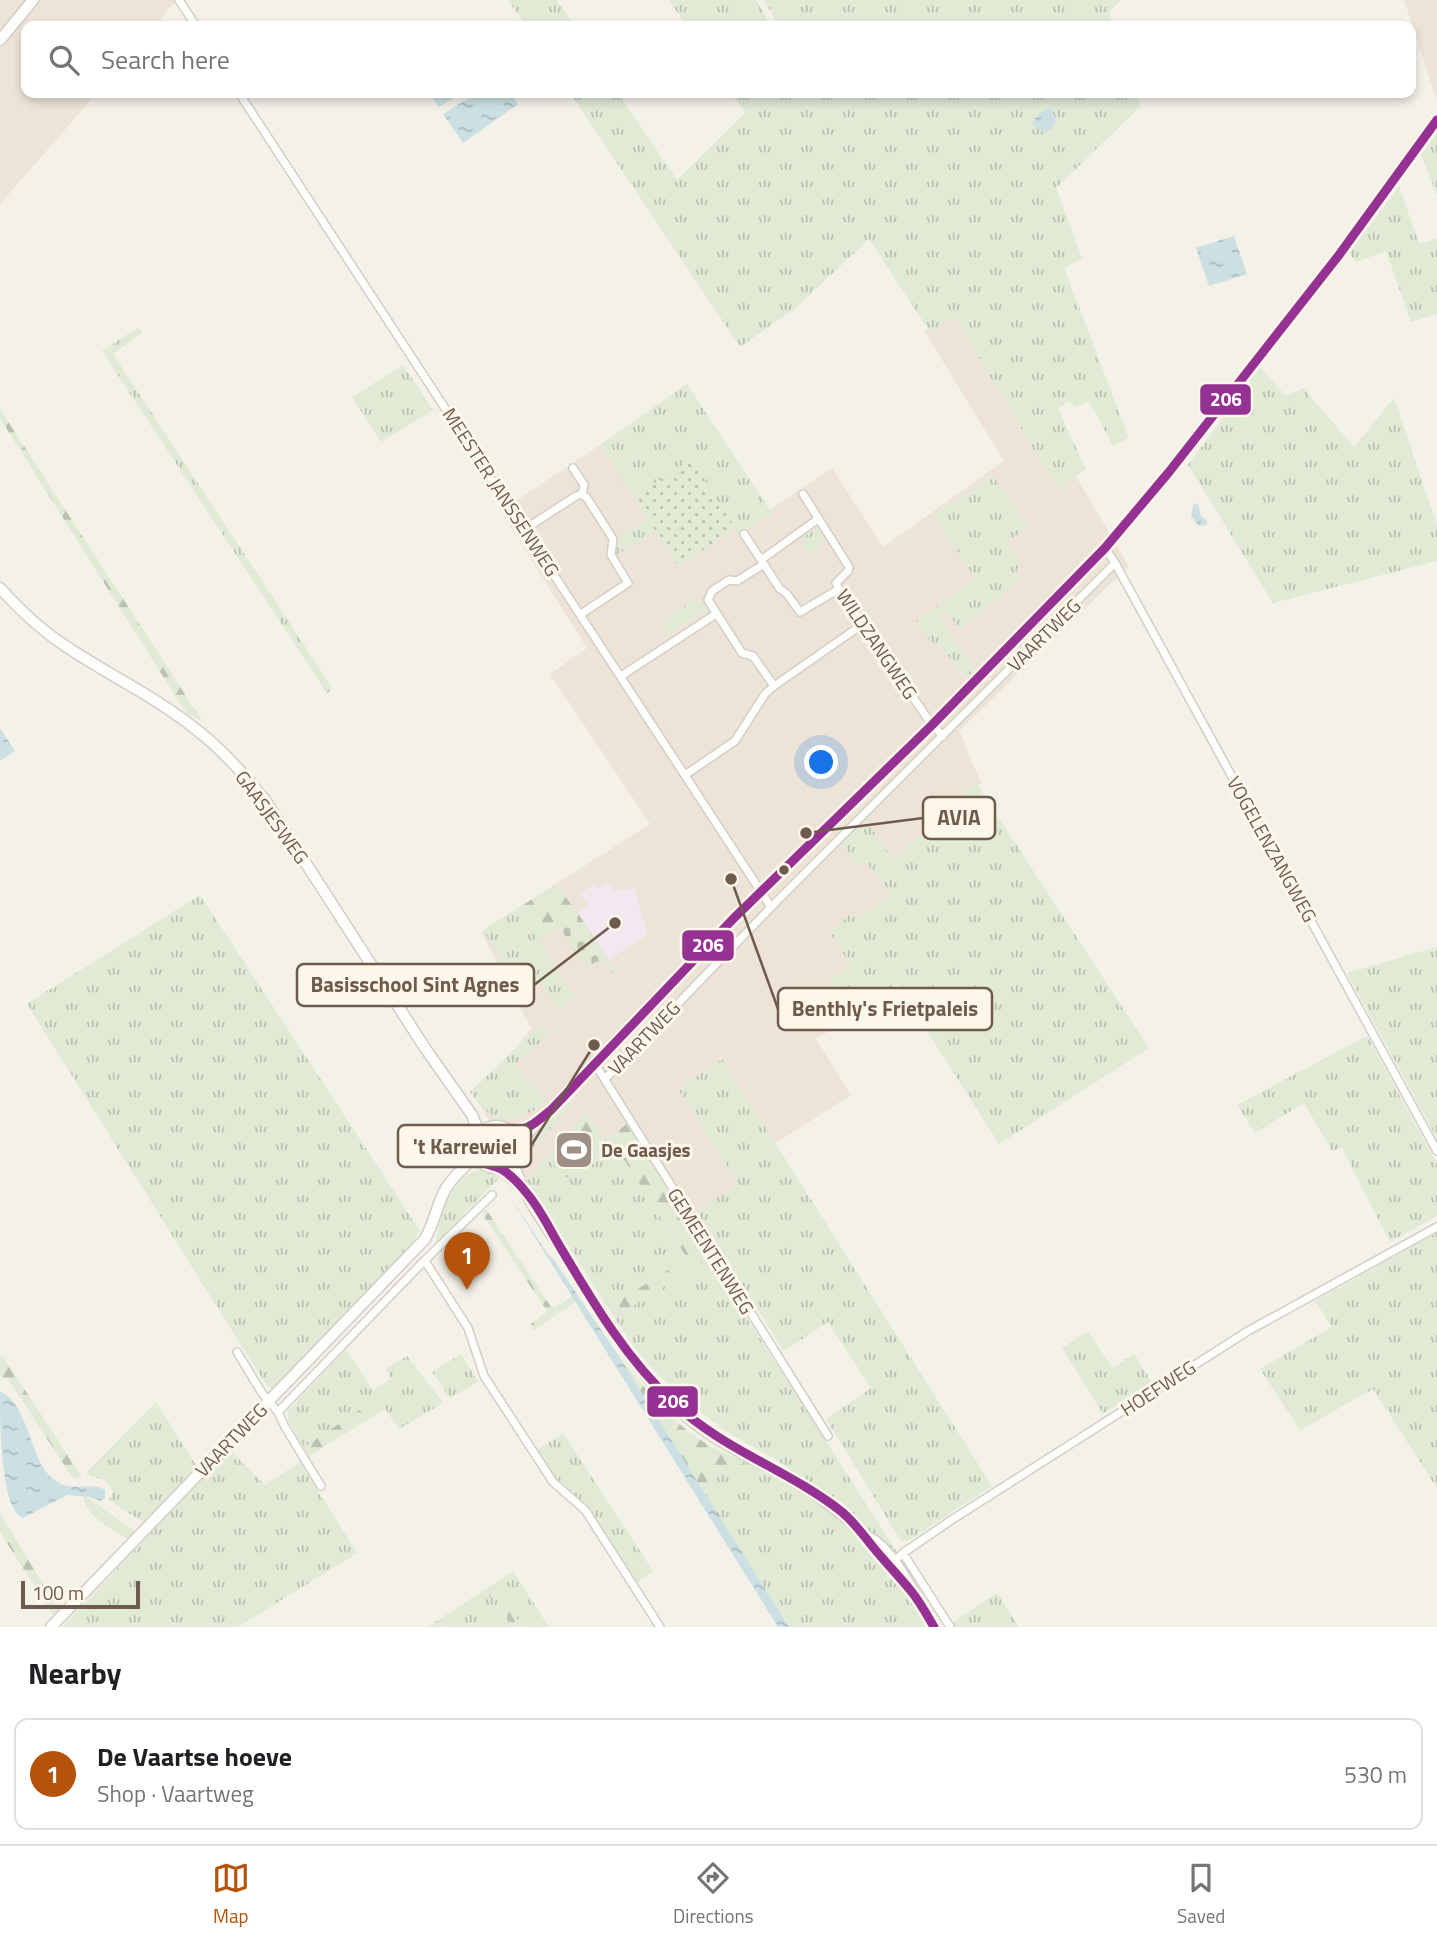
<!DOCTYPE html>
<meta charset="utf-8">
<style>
:root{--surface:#fff;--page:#f6f6f6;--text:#202124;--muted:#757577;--line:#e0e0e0;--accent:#b45309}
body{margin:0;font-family:"Titillium Web",sans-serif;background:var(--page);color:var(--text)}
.scale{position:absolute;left:21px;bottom:18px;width:119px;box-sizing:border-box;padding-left:7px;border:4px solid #6f5b4d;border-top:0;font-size:19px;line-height:24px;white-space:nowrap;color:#6f5b4d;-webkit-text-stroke:5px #fdf7ea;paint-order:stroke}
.you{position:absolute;left:822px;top:763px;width:24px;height:24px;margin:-18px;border:5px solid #fff;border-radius:50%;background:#1a73e8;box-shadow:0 0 0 10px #1a73e833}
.badge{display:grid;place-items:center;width:46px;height:46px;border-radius:50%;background:var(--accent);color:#fff;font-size:23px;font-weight:700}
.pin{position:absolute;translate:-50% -58px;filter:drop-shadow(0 2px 4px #0008)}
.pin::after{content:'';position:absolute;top:37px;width:24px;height:21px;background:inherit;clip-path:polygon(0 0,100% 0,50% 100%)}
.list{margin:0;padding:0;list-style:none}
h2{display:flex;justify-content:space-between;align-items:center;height:91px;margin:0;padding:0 28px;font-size:30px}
h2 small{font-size:23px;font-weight:400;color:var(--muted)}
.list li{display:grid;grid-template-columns:46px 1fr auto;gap:21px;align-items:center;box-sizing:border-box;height:112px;margin:0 14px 14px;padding:0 14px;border:2px solid var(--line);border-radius:14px}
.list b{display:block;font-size:26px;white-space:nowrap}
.list p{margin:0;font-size:23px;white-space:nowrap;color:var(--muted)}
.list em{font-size:23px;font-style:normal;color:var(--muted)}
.icon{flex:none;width:38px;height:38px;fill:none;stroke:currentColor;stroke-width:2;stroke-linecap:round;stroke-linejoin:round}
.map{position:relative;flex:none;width:1437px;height:1627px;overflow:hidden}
.search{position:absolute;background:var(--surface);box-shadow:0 4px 10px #0003;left:21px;right:21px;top:21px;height:77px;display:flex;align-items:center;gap:18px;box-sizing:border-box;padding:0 24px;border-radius:14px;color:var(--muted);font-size:26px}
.sheet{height:217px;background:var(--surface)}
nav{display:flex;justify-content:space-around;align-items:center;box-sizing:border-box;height:98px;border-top:2px solid var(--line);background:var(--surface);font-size:19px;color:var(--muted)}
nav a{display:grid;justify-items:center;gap:4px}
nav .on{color:var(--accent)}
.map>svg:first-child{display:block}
.residential{fill:#ede4d7}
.education{fill:#f1e8f0}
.grass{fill:url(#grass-tufts)}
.forest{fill:url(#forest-firs)}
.cemetery{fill:url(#cemetery-stones)}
.garden{fill:url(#garden-dots)}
.water{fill:url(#water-ripples)}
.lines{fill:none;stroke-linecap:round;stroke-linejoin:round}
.street-casing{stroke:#d3cec7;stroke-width:10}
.secondary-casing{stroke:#d3cdc6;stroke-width:13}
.street{stroke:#fdfdfc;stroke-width:7}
.secondary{stroke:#fdfdfc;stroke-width:10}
.bus-1-casing{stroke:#fdf7ea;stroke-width:14}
.bus-1{stroke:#953192;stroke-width:9}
.bus-dot{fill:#6f5b4d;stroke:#fdf7ea;stroke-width:2.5}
.labels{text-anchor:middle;stroke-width:6;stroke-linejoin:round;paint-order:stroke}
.street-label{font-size:19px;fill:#6f5b4d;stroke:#fdf7ea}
.poi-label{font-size:19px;font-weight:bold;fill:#6f5b4d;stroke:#fdf7ea;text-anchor:start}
.leader{fill:none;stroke:#6f5b4d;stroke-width:2.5}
.callout-dot{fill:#6f5b4d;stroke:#fdf7ea;stroke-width:2.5}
.callout{fill:#fdf7ea;stroke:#6f5b4d;stroke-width:2.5}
.callout-label{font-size:21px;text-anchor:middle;font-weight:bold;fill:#6f5b4d}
.line-badge{stroke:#fdf7ea;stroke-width:2.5}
.badge-label{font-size:19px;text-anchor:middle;font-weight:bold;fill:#fff}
</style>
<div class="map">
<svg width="1437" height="1627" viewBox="0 0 1437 1627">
<defs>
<pattern id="grass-tufts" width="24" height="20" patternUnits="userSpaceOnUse" patternTransform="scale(1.75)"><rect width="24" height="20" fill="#e0ead5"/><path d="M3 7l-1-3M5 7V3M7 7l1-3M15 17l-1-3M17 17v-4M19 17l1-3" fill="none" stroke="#bac1af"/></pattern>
<pattern id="forest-firs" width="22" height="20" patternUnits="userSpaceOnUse" patternTransform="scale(1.75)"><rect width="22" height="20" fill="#e0ead5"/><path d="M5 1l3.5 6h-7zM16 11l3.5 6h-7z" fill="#bac1af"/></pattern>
<pattern id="cemetery-stones" width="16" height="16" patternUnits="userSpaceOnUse" patternTransform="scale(1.75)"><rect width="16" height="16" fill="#e0ead5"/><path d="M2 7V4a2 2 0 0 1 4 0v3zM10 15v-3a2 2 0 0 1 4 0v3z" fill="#bac1af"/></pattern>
<pattern id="garden-dots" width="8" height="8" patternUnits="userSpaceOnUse" patternTransform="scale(1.75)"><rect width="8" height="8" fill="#e0ead5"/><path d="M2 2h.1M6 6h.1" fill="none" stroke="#bac1af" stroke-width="1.8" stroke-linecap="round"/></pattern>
<pattern id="water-ripples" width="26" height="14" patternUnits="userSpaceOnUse" patternTransform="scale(1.75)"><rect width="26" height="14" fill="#cce0e3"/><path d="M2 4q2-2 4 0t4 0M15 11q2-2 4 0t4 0" fill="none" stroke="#aab9ba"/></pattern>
</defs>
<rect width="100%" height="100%" fill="#f4f1e9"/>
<path class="residential" d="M0 0H177L154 26H26V93H97L0 204Z
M1404 0H1437V101Z
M972 301 1129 566 959 731 981 783 885 873 895 899 841 942 878 1000 816 1039 851 1095 768 1148 747 1194 686 1233 536 1193 477 1101 531 1028 481 932 650 824 550 674 587 648 501 511 600 445 635 493 692 454 741 529 832 468 883 547 1004 461 925 332Z"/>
<path class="education" d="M608 882 615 891 635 888 636 895 648 934 608 960 578 912 588 905 580 893 595 884 599 888Z"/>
<path class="grass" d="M508 0H557L574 26H526Z
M669 0H756L771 26H687Z
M764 0H1121L1109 12 1113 26H779Z
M570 93H618L677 180 745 113 732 93H1136L1141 106 1056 188 1082 258 1064 268 1129 438 1113 446 1089 401 1076 407 1069 401 1058 409 1086 469 1058 490 956 319 951 318 930 332 869 239 797 307 740 347Z
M1437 132V196L1421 155Z
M1399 186 1419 244 1437 239V314L1411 322 1386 251 1356 262 1349 253Z
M139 327 142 333 113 354 333 689 327 693 102 351Z
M403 365 433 410 381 442 352 397Z
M1260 368 1286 396 1303 388 1354 447 1394 398 1437 525V561L1273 603 1188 465Z
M687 384 772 513 739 534 691 459 634 497 600 445Z
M993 476 1029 527 1007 541 1021 566 1016 570 1022 579 959 629 947 611 939 616 974 670 966 679 939 644 934 646 932 644 916 621 976 579 933 515Z
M648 519 656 531 615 556 619 537Z
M817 528 825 543 808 553 800 539Z
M694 600 699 603 705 601 710 609V614L707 616 703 611 669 633 672 640 664 629 667 624V617Z
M976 783 1149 1048 999 1144 897 984 850 1014 829 980 851 965 829 932 852 913 857 920 890 895 866 862 857 867 841 841 864 817 893 860Z
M200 895 420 1231 405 1253 272 1389 268 1387 256 1369 27 1004Z
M518 908 575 998 557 1009 540 982 522 993 483 930Z
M1437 947V1138L1347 973Z
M541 1024 549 1035 515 1064 548 1101C513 1125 497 1129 470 1092Z
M1367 1036 1437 1164V1216L1390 1242 1342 1148 1332 1151 1304 1103 1255 1133 1237 1105Z
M722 1059 992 1486 908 1541H901L826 1419 871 1388 828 1322 784 1351 695 1211 739 1185 678 1089Z
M568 1100 572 1104 532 1149V1156L521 1171C512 1142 550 1117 568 1100Z
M617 1150 687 1259 608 1308 527 1181 549 1156 560 1176 569 1177Z
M484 1169 501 1176 436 1243C439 1215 451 1174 484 1169Z
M1437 1233V1488L1373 1389 1300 1430 1260 1369 1332 1327 1315 1301Z
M709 1259 897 1552 889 1551 798 1479 783 1464 729 1433 681 1398 638 1353 614 1317Z
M1088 1331 1112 1368 1134 1354 1152 1382 1103 1414 1062 1348Z
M346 1349 373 1390 391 1378 386 1369 407 1356 443 1403 399 1429 378 1399 304 1447 289 1422 287 1412Z
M461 1354 478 1382 450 1398 432 1372Z
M156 1402 197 1467 144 1523 109 1500 113 1492 107 1482 86 1473Z
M563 1433 653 1571 636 1583 583 1501 560 1486 537 1450Z
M230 1450 265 1485 300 1462 357 1553 238 1627H62Z
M746 1460C771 1474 798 1486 821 1503 866 1537 898 1581 928 1627H789L700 1487Z
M513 1571 549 1627H522L495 1583Z
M997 1593 1019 1627H955L952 1623Z
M494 1594 514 1627H442Z"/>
<path class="forest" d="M0 409 203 722 187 713 174 694 0 418Z
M557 884 578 915 538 941 518 908Z
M587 1112 603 1138 610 1137 628 1123 708 1248 706 1255 709 1259 614 1317 608 1308 687 1258 618 1150 569 1177 560 1176 549 1156Z
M486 1209 551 1307 555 1308 572 1296 575 1302 533 1331 531 1324 547 1311 482 1214Z
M616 1352C651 1396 689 1447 746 1460L700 1487Z
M2 1355 81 1475 77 1479 72 1477 8 1379 0 1376V1358Z
M378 1398 385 1409 309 1456 304 1447Z
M83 1496H85L135 1531 128 1539C111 1529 86 1516 83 1496Z
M0 1513 59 1611 54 1617 0 1532Z
M495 1583 522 1627H514L494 1594 442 1627H428Z"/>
<path class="cemetery" d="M579 915 618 975 615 977 605 962 600 965 597 961 586 968 560 928Z"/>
<path class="garden" d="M691 459 736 529 678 566 634 497Z"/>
<path class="water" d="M428 93H462L439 107Z
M477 93H510L518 104 463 143 443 114Z
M1051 108 1056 119 1054 125 1047 132H1042L1033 125V121L1041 112Z
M1234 236 1247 274 1209 286 1196 248Z
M1198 503 1201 516 1207 521V525L1199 526 1191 516 1193 505Z
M0 728 15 751 0 761Z
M510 1197 550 1257H552L616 1352 789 1627H778Z
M0 1391C30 1405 28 1458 53 1479 72 1495 89 1480 105 1490V1499L100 1501 89 1497 67 1495 23 1518C0 1509 0 1419 0 1391Z"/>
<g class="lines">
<g class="street-casing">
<path id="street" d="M179 0 196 26
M239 93 771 907
M573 468 584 485 582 494
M803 494 849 567 848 571 836 583 839 589 932 725 943 736
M525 529 576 496 582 494 587 498 613 539 611 555 628 583 581 614
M744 534 780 589 787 594 800 612 839 589
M1105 548 1115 563 1437 1151
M761 560 818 519
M764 564 737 581 729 580 712 591 708 600 742 653 753 656 774 686
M621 676 716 614
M685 775 735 741 765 694 774 686 863 624
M595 1064 828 1436
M605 1079 778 900 1115 563
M425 1261 468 1328 484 1376 553 1482 585 1510 660 1627
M237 1352 262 1393 278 1412 285 1427 321 1486
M278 1412 422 1263 492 1195
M903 1553 950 1627
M889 1566 903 1553 953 1519 1248 1331 1437 1227"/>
</g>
<g class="secondary-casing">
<path id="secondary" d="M0 40 33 0
M0 588C19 609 40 629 64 645 108 675 157 697 198 731 224 751 244 775 265 800L425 1048 472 1115 480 1135
M475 1147a21 21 0 1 1 42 0a21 21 0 1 1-42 0Z
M517 1144 733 919 932 725 1105 548 1169 472 1339 255 1437 120
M512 1160C522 1194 545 1224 564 1253 606 1321 646 1394 716 1438 740 1453 766 1465 791 1479 819 1495 844 1515 868 1537 894 1549 918 1602 934 1627
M501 1168 524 1190
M51 1627 425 1239C434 1224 436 1208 444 1192 451 1177 466 1167 476 1154"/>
</g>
<use href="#street" class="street"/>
<use href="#secondary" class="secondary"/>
<g class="bus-1-casing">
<path id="bus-1" d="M934 1627C927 1615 920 1602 911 1591 899 1576 885 1562 873 1547 863 1535 855 1523 842 1512 789 1470 723 1450 674 1403 627 1360 594 1304 562 1250 551 1232 542 1212 529 1196 522 1187 512 1176 503 1170 492 1163 472 1166 476 1144 481 1119 502 1133 515 1131 530 1129 540 1119 551 1110L733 919 932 725 1105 548 1169 472 1339 255 1437 120"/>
</g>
<use href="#bus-1" class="bus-1"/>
</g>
<defs>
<g id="stadium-square" transform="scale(2.0125)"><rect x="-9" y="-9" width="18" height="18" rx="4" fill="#9e9084" stroke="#fdf7ea"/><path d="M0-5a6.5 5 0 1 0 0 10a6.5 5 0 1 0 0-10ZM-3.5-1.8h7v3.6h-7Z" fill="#fff"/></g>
</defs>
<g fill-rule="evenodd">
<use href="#stadium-square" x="574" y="1150"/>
</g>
<circle class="bus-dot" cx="784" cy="870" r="6"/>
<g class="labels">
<g class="street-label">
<text transform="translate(501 492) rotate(57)" y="7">MEESTER JANSSENWEG</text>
<text transform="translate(1044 635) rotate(-45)" y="7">VAARTWEG</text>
<text transform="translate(877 644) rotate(56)" y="7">WILDZANGWEG</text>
<text transform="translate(272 817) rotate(54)" y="7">GAASJESWEG</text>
<text transform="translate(1272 849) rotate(61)" y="7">VOGELENZANGWEG</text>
<text transform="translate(644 1038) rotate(-46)" y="7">VAARTWEG</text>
<text transform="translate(711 1251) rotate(58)" y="7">GEMEENTENWEG</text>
<text transform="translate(1158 1388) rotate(-33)" y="7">HOEFWEG</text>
<text transform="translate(231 1440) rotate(-46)" y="7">VAARTWEG</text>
</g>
<g class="poi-label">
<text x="601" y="1157">De Gaasjes</text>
</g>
</g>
<path class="leader" d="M806 833L923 818M615 923L534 985M731 879L778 1009M594 1045L531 1146"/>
<g class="callout-dot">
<circle cx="806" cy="833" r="7"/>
<circle cx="615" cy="923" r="7"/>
<circle cx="731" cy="879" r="7"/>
<circle cx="594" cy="1045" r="7"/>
</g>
<g class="callout">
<rect x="923" y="797" width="72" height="42" rx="7"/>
<rect x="297" y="964" width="237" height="42" rx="7"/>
<rect x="778" y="988" width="214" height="42" rx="7"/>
<rect x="398" y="1125" width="133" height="42" rx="7"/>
</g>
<g class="callout-label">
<text x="959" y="825">AVIA</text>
<text x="415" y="992">Basisschool Sint Agnes</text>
<text x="885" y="1016">Benthly's Frietpaleis</text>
<text x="465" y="1154">'t Karrewiel</text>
</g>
<g class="line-badge">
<rect x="1199" y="383" width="53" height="33" rx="7" fill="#953192"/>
<rect x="681" y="929" width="54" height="33" rx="7" fill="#953192"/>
<rect x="646" y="1385" width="53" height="33" rx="7" fill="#953192"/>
</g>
<g class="badge-label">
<text x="1226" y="406">206</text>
<text x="708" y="952">206</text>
<text x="673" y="1408">206</text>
</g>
</svg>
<div class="scale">100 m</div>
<div class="you"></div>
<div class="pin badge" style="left:467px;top:1290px">1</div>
<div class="search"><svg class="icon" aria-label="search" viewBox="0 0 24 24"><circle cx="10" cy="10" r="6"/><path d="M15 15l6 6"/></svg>Search here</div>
</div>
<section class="sheet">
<h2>Nearby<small></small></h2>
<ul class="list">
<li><span class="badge">1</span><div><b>De Vaartse hoeve</b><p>Shop · Vaartweg</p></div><em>530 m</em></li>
</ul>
</section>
<nav>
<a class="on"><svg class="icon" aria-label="map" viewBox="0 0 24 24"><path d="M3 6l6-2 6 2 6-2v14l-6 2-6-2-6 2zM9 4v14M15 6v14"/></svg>Map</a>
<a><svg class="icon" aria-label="directions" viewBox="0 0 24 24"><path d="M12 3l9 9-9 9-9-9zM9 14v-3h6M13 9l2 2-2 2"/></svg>Directions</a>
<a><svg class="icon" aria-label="saved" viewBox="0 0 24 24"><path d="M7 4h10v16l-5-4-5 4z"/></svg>Saved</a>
</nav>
